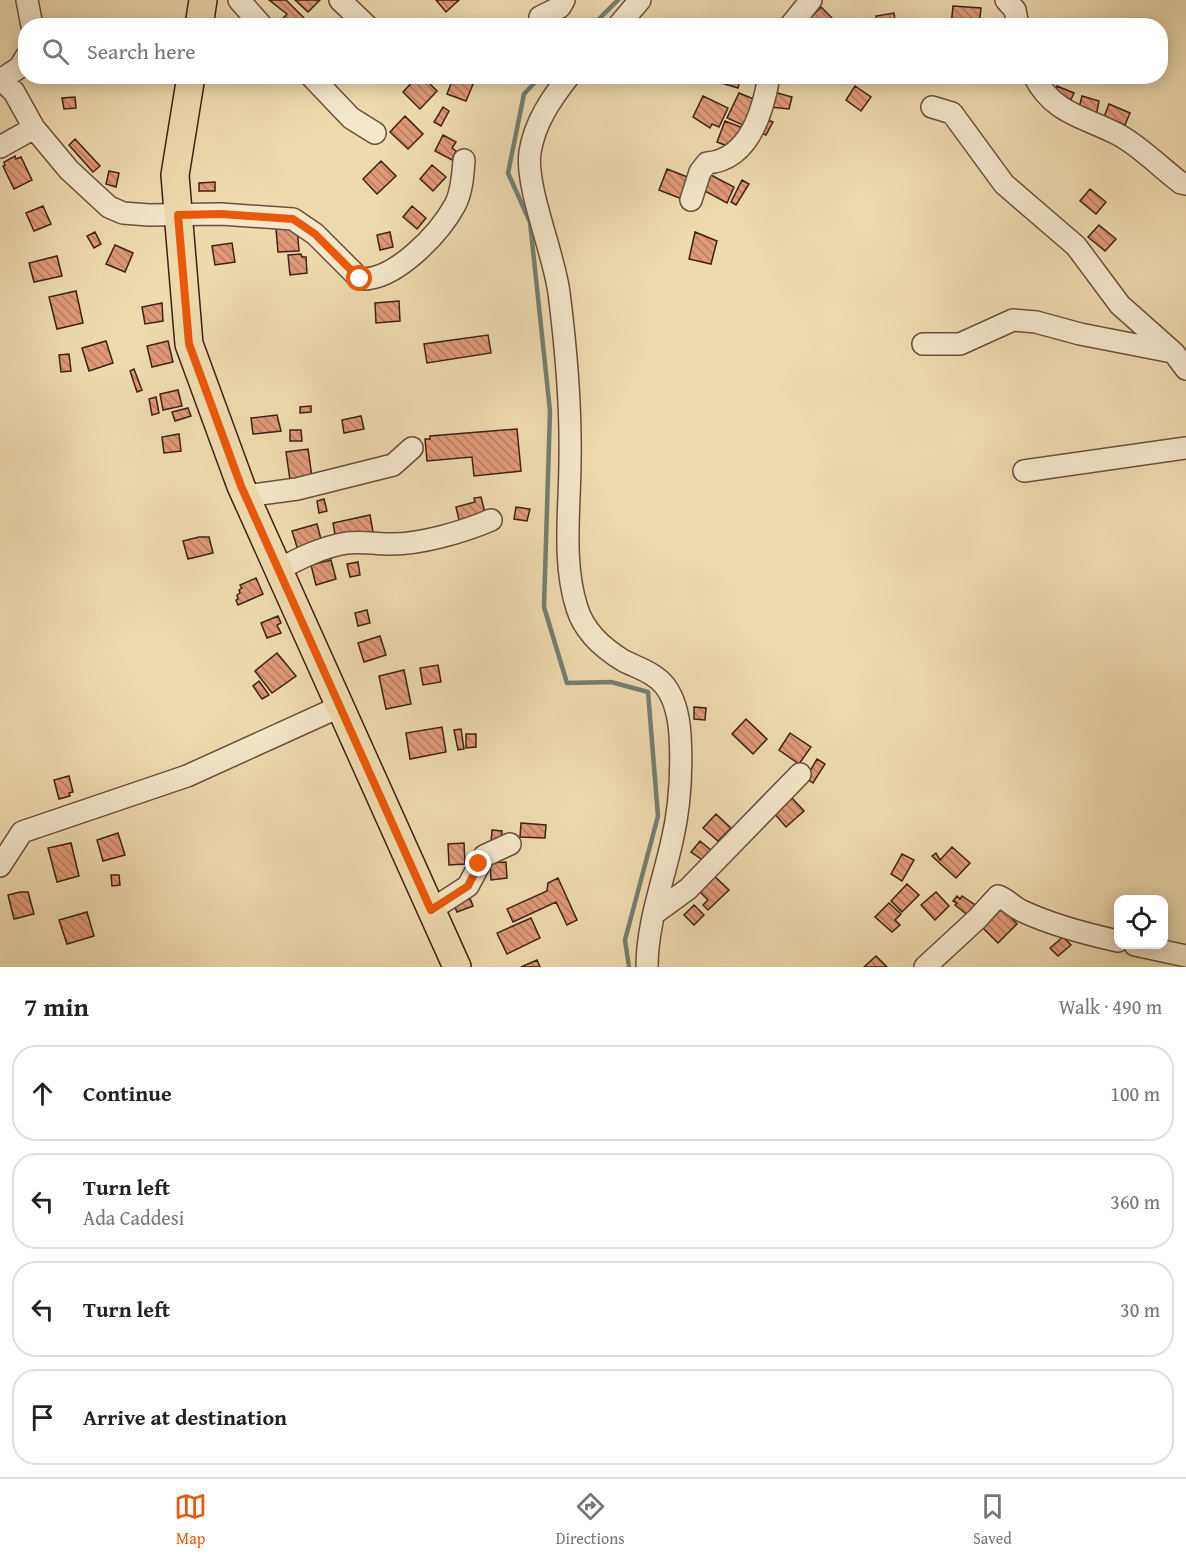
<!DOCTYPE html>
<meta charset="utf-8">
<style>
:root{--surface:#fff;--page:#f2f2f2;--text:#222;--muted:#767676;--line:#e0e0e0;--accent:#ea580c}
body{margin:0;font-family:"Gentium Book Plus",serif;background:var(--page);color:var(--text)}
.controls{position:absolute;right:18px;bottom:18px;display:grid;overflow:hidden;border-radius:12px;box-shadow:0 3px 15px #0003}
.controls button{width:54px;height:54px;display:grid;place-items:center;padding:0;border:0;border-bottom:2px solid var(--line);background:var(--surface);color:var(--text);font:30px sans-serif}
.stop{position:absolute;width:18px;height:18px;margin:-14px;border:4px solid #ea580c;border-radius:50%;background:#fff}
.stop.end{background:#ea580c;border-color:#fff;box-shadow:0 2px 6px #0008}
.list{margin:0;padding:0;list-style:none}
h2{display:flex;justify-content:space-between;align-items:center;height:78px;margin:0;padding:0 24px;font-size:26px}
h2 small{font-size:20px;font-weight:400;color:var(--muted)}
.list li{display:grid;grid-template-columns:39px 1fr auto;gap:18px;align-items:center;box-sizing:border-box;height:96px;margin:0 12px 12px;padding:0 12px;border:2px solid var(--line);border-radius:24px}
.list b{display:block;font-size:22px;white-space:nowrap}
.list p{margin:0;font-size:20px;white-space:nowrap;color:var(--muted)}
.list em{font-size:20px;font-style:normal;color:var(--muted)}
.icon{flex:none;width:33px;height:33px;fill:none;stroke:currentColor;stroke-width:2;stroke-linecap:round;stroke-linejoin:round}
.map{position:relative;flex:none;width:1186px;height:967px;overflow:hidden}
.search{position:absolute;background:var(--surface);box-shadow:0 3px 15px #0003;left:18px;right:18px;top:18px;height:66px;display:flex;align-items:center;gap:15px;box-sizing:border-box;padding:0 21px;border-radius:24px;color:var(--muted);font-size:22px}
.sheet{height:510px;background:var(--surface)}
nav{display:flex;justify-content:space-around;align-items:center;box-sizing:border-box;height:84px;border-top:2px solid var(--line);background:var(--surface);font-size:16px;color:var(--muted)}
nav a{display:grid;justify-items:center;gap:3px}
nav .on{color:var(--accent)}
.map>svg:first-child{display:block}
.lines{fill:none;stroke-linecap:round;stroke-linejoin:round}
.stream{stroke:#757e6e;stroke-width:4.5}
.building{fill:url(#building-back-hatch);stroke:#3e2213;stroke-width:1.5}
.minor-casing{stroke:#6a503a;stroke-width:24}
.major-casing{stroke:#3e2213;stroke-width:30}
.minor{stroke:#f3e8ca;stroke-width:21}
.major{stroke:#eddbae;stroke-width:27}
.route{stroke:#ea580c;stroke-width:8}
</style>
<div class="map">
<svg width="1186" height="967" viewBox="0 0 1186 967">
<defs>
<pattern id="building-back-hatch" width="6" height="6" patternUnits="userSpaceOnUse" patternTransform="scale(1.5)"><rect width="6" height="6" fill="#e09a78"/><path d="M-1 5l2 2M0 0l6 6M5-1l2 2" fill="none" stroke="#b77d61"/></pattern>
</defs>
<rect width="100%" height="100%" fill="#eddbae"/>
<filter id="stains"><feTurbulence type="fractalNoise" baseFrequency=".00333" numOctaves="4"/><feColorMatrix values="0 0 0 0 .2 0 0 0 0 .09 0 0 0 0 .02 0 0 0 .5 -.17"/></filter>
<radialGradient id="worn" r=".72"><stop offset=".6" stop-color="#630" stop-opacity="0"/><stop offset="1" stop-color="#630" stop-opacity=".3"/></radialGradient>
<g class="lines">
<path class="stream" d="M592 26 618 0
M541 76 524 94 508 173 530 222 550 411 544 607 567 683 611 682 648 692 658 816 625 940 629 967"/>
</g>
<path class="building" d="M269 0H286L312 26H276L287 14Z
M295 0H320L308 12Z
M436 0H459L446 12Z
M953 6 981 8 979 26H951Z
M821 7 836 22 833 26H820L811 17Z
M894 13 896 26H878L876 16Z
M418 76H422L437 91 420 109 403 92Z
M454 76 474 82 466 101 447 94Z
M722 76H741L738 88 721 83Z
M855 86 871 97 861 111 846 100Z
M1057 86 1074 93 1068 106 1051 99Z
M774 92 792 97 789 109 770 107Z
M739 93 756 100 745 126 727 118Z
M703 96 728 108 719 127 712 124 710 128 693 117Z
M1082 96 1099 101 1096 116 1078 112Z
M75 97 76 108 64 109 62 98Z
M1109 104 1130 113 1125 125 1104 117Z
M443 107 449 111 441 126 434 122Z
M405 116 423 134 408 149 390 132Z
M768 120 773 122 766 135 761 133Z
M725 121 743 128 735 149 717 142Z
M443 135 456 142 452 148 456 151 452 160 435 151Z
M75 139 100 166 93 172 69 145Z
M15 156 16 159 21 157 32 180 14 189 3 166 5 165 4 162Z
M381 161 396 176 377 194 363 179Z
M432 165 446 177 433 191 420 179Z
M667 169 690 178 682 199 659 190Z
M109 171 119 173 116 187 106 184Z
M709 174 734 187 727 203 701 189Z
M742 180 749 184 736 205 731 202Z
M215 182V191H199V183Z
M1090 189 1106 202 1096 214 1080 201Z
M43 206 51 224 34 231 26 213Z
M412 206 426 218 417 229 403 217Z
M1099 225 1116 239 1105 251 1088 237Z
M297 228 299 251 278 252 276 229Z
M95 232 101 244 94 248 87 236Z
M390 232 393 247 380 250 377 235Z
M695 232 717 241 711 264 689 259Z
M232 243 235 262 215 265 212 246Z
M115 245 133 253 125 272 106 264Z
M301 254 302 257H306L307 273 290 275 288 255Z
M57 256 62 276 34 282 29 263Z
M76 291 83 323 57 329 49 297Z
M399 301 400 321 376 323 375 303Z
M162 303 163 321 145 324 142 307Z
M488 335 491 353 427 363 424 344Z
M106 341 113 363 89 371 82 348Z
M168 341 173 362 152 367 147 346Z
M69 354 71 371 61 372 59 355Z
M134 369 142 390 137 392 130 371Z
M178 390 182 406 163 410 160 394Z
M156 397 159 413 152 415 149 399Z
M311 406V412L300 413V407Z
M188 408 191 416 175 421 172 412Z
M277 415 281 431 253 434 251 418Z
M361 416 364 429 344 433 342 420Z
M517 429 521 471 474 476 472 457 427 461 425 439H430V436Z
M290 430H301L302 441H290Z
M179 434 181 451 164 453 162 437Z
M308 449 312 477 290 480 286 452Z
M481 497 486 517 460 524 456 507 475 502 474 498Z
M324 499 327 511 319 513 317 501Z
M516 507 530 509 527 521 514 519Z
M370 515 373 532 336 540 333 523Z
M317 524 322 543 298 550 292 531Z
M199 537H209L213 553 188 559 183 541Z
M331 560 336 579 316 585 311 565Z
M358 562 360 575 350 577 347 564Z
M256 578 263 594 238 605 236 600 238 599 237 595 240 593 239 590 242 588 240 585Z
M367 610 370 623 358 626 355 613Z
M278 616 281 623 277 625 281 633 267 638 261 623Z
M380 636 386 655 364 662 358 643Z
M277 653 296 676 272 693 255 671Z
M438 665 441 682 423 685 420 668Z
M404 670 411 704 386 709 379 676Z
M259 681 269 695 262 699 253 686Z
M694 707 706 708 705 720 694 719Z
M746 719 767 739 753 754 732 734Z
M442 727 446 752 410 759 406 733Z
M461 729 464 749 458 750 454 730Z
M790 733 811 747 799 764 779 750Z
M466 734H476V747L466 748Z
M817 759 825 764 813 783 806 778Z
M69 776 73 792 69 793 70 796 59 799 54 780Z
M792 798 804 811 786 827 774 813Z
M716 814 731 828 718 841 703 828Z
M521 823 546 825 545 838 520 837Z
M492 830 502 831 501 843 491 842Z
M118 833 125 855 103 861 97 840Z
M700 841 712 851 704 861 691 852Z
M71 843 79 876 57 882 48 848Z
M464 843 465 864 449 865 448 844Z
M952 847 970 863 956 878 932 856 936 853 940 860Z
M902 854 914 860 902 881 891 874Z
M506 862 507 878 491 880 490 863Z
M710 872 729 890 708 910 703 905 708 900 695 887Z
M111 875H119L120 885 112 886Z
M558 878 577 920 567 925 556 902 513 922 507 909 547 891 548 883Z
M907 884 919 895 902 912 891 901Z
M20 892H28L34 914 14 919 8 895Z
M936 892 949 906 935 920 921 905Z
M957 896 960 899 962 896 978 907 970 917 955 905 957 903 953 901Z
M470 898 473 906 457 912 454 905Z
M889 903 901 914 895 920 900 925 892 932 875 917Z
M694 905 704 915 694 925 684 915Z
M1001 907 1017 924 998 943 981 926Z
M87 912 94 936 67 944 59 920Z
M531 918 540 938 507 954 497 933Z
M1063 937 1071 945 1058 956 1050 948Z
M876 956 887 967H864Z
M537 960 540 967H521Z"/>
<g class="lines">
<g class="minor-casing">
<path id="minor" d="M27 0 32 26
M239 0 262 26
M340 0 367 26
M1006 0 1015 10 1018 26
M540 17 560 7 564 0
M618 26 640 0
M790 26 811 0
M311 76 351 118 375 133
M569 76C551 99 535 122 530 152 525 187 554 253 559 293 566 348 571 405 570 460 570 508 562 562 577 608 584 631 604 649 624 661 638 668 655 673 665 686 675 699 679 719 680 735 682 770 680 807 672 841 663 882 647 924 647 967
M1034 76C1053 114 1085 117 1119 135 1141 147 1161 168 1181 183L1186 184
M0 78 14 92 34 128 69 170 109 207 123 213 149 215 221 214 293 219 315 234 360 279C395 281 439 234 455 205 462 192 463 174 464 160
M2 79 20 67 26 57
M932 107 952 113 1004 184 1076 246 1120 305 1174 353 1186 369
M0 147 34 128
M691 200 700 172 707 163C749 160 763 112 769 76
M923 344H960L1013 320 1036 322 1080 334 1172 352
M1024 471 1186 448
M245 496 297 489 393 465 412 448
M278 570C300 558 322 547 347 543 362 541 374 544 388 544 419 545 463 532 491 520
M0 866 22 832 187 776 339 707
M431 910 468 886 484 856 510 844
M655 913 688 889 800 774
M1135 945 1186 956
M925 967 977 919 998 896C1007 899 1013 907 1022 911 1052 925 1086 934 1118 941"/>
</g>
<g class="major-casing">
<path id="major" d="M199 26 203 0
M191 76 175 175 189 344 241 486 457 967"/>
</g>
<use href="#minor" class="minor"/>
<use href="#major" class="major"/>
</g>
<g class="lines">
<path class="route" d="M360 279 315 234 293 219 221 214 178 215 189 344 241 486 431 910 468 886 479 864"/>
</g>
<rect width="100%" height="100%" filter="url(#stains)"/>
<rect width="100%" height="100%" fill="url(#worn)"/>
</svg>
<div class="controls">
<button><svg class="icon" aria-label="locate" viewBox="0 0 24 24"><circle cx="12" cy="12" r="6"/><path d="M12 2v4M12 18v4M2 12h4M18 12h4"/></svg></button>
</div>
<div class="stop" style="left:360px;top:279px"></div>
<div class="stop end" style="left:479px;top:864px"></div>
<div class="search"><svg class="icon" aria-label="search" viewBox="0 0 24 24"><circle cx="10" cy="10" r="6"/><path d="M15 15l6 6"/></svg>Search here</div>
</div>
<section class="sheet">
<h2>7 min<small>Walk · 490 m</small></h2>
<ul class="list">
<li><svg class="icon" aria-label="ahead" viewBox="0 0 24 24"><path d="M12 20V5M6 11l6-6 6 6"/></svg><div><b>Continue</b></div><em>100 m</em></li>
<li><svg class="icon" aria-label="left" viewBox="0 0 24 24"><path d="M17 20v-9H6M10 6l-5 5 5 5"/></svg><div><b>Turn left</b><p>Ada Caddesi</p></div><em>360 m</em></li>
<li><svg class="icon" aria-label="left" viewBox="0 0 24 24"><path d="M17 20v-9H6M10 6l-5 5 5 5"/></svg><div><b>Turn left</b></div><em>30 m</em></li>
<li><svg class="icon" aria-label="arrive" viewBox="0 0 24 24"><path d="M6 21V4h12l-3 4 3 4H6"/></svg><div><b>Arrive at destination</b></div></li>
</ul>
</section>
<nav>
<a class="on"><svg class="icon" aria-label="map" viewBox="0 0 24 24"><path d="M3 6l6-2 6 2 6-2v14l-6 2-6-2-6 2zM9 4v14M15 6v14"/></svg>Map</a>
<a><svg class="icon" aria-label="directions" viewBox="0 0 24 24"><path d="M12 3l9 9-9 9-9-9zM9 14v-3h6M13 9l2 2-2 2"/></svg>Directions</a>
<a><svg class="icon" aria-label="saved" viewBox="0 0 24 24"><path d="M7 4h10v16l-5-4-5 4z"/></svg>Saved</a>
</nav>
